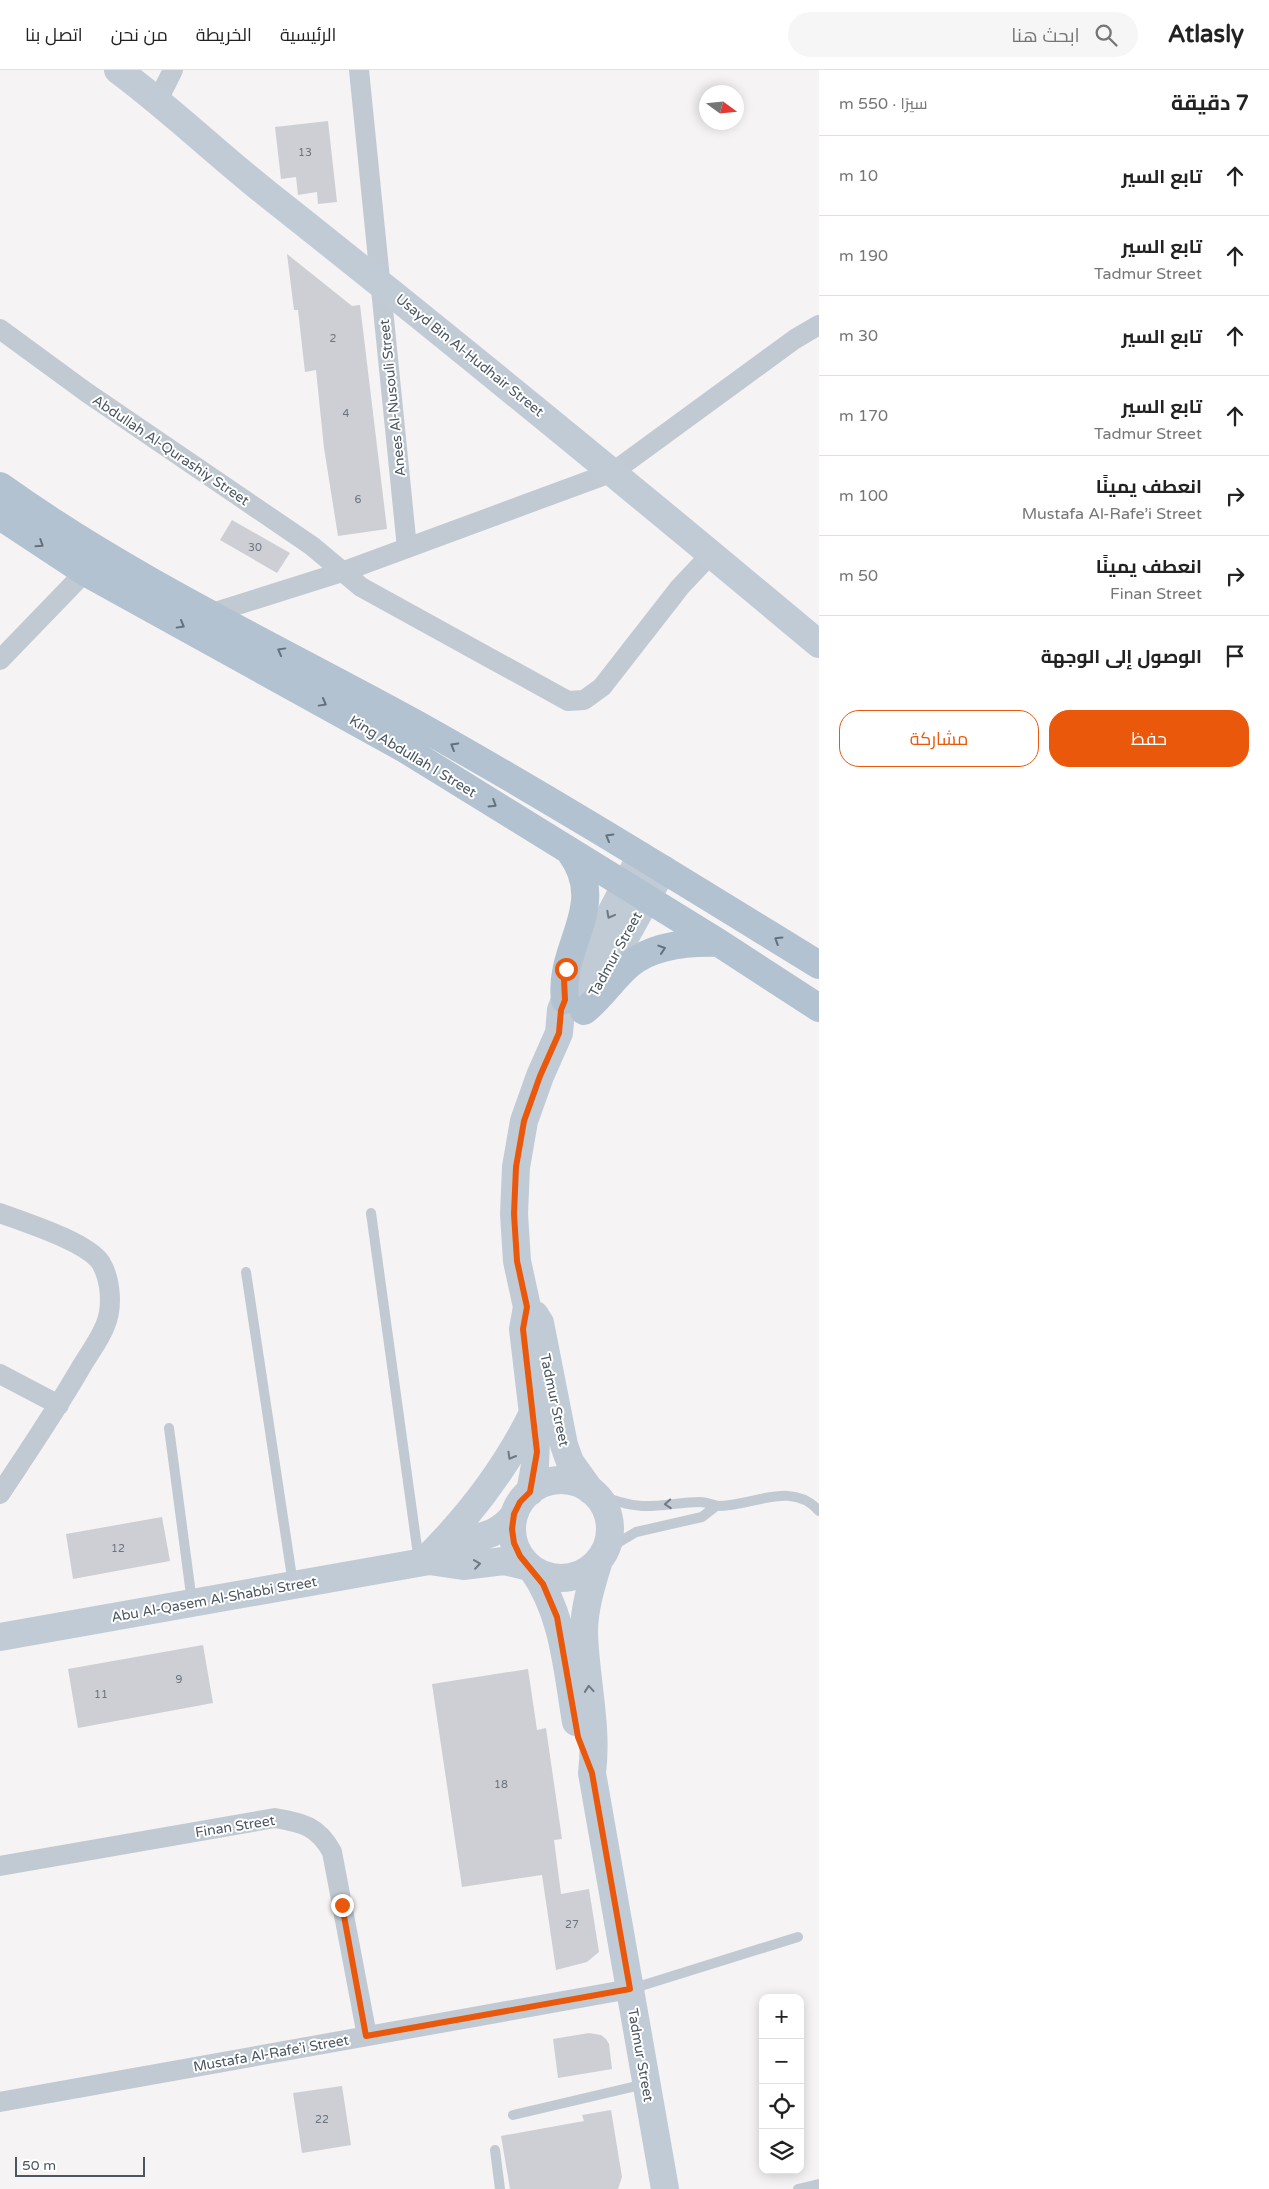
<!DOCTYPE html>
<html lang="ar">
<meta charset="utf-8">
<style>
:root{--surface:#fff;--page:#f6f6f6;--text:#222;--muted:#767676;--line:#e0e0e0;--accent:#ea580c}
body{margin:0;font-family:"Varela Round",Cairo,sans-serif;background:var(--page);color:var(--text);direction:rtl}
.controls{position:absolute;right:15px;bottom:15px;display:grid;overflow:hidden;border-radius:10px;box-shadow:0 2px 12px #0003}
.controls button{width:45px;height:45px;display:grid;place-items:center;padding:0;border:0;border-bottom:1px solid var(--line);background:var(--surface);color:var(--text);font:25px sans-serif}
.compass{position:absolute;left:699px;top:15px;width:45px;height:45px;border-radius:50%;background:var(--surface);box-shadow:0 2px 12px #0003;rotate:105deg}
.scale{position:absolute;left:15px;bottom:12px;width:130px;box-sizing:border-box;padding-left:5px;border:2px solid #4a5661;border-top:0;font-size:14px;line-height:18px;white-space:nowrap;color:#4a5661;-webkit-text-stroke:4px #fff;paint-order:stroke}
.stop{position:absolute;width:15px;height:15px;margin:-11px;border:4px solid #ea580c;border-radius:50%;background:#fff}
.stop.end{background:#ea580c;border-color:#fff;box-shadow:0 1px 5px #0008}
.list{margin:0;padding:0;list-style:none}
h2{display:flex;justify-content:space-between;align-items:center;height:65px;margin:0;padding:0 20px;font-size:21px}
h2 small{font-size:16px;font-weight:400;color:var(--muted)}
.list li{display:grid;grid-template-columns:32px 1fr auto;gap:15px;align-items:center;box-sizing:border-box;height:80px;padding:0 20px;border-top:1px solid var(--line)}
.list b{display:block;font-size:19px;white-space:nowrap}
.list p{margin:0;font-size:16px;white-space:nowrap;color:var(--muted)}
.list em{font-size:16px;font-style:normal;color:var(--muted)}
.actions{display:flex;gap:10px;padding:15px 20px}
.actions a{flex:1;padding:11px 0;border:1px solid var(--accent);border-radius:20px;text-align:center;font-size:18px;color:var(--accent)}
.actions .main{background:var(--accent);color:#fff}
.icon{flex:none;width:28px;height:28px;fill:none;stroke:currentColor;stroke-width:2;stroke-linecap:round;stroke-linejoin:round}
.map{position:relative;flex:none;width:819px;height:2119px;overflow:hidden;direction:ltr}
header{display:flex;align-items:center;gap:30px;box-sizing:border-box;height:70px;padding:0 25px;background:var(--surface);border-bottom:1px solid var(--line)}
header strong{font-size:24px}
nav{display:flex;gap:28px;margin-inline-start:auto;font-size:18px}
.search{width:350px;height:45px;background:var(--page);display:flex;align-items:center;gap:12px;box-sizing:border-box;padding:0 18px;border-radius:28px;color:var(--muted);font-size:19px}
main{display:flex}
aside{flex:1;background:var(--surface)}
.map>svg:first-child{display:block}
.building{fill:#cdcfd5}
.lines{fill:none;stroke-linecap:round;stroke-linejoin:round}
.lane{stroke:#c1cad2;stroke-width:10}
.street{stroke:#c1cad2;stroke-width:20}
.secondary{stroke:#c1cbd6;stroke-width:28}
.primary{stroke:#b3c2d1;stroke-width:28}
.oneway{stroke:#64717d}
.oneway2{stroke:#6e7984}
.oneway3{stroke:#6e7983}
.route{stroke:#ea580c;stroke-width:6}
.labels{text-anchor:middle;stroke-width:4;stroke-linejoin:round;paint-order:stroke}
.number-label{font-size:11px;fill:#6b747e}
.street-label{font-size:14px;fill:#4a5661;stroke:#fff}
</style>
<header>
<strong>Atlasly</strong>
<div class="search"><svg class="icon" aria-label="search" viewBox="0 0 24 24"><circle cx="10" cy="10" r="6"/><path d="M15 15l6 6"/></svg>ابحث هنا</div>
<nav><a>الرئيسية</a><a>الخريطة</a><a>من نحن</a><a>اتصل بنا</a></nav>
</header>
<main>
<aside>
<h2>7 دقيقة<small>سيرًا · 550 m</small></h2>
<ul class="list">
<li><svg class="icon" aria-label="ahead" viewBox="0 0 24 24"><path d="M12 20V5M6 11l6-6 6 6"/></svg><div><b>تابع السير</b></div><em>10 m</em></li>
<li><svg class="icon" aria-label="ahead" viewBox="0 0 24 24"><path d="M12 20V5M6 11l6-6 6 6"/></svg><div><b>تابع السير</b><p>Tadmur Street</p></div><em>190 m</em></li>
<li><svg class="icon" aria-label="ahead" viewBox="0 0 24 24"><path d="M12 20V5M6 11l6-6 6 6"/></svg><div><b>تابع السير</b></div><em>30 m</em></li>
<li><svg class="icon" aria-label="ahead" viewBox="0 0 24 24"><path d="M12 20V5M6 11l6-6 6 6"/></svg><div><b>تابع السير</b><p>Tadmur Street</p></div><em>170 m</em></li>
<li><svg class="icon" aria-label="right" viewBox="0 0 24 24"><path d="M7 20v-9h11M14 6l5 5-5 5"/></svg><div><b>انعطف يمينًا</b><p>Mustafa Al-Rafe’i Street</p></div><em>100 m</em></li>
<li><svg class="icon" aria-label="right" viewBox="0 0 24 24"><path d="M7 20v-9h11M14 6l5 5-5 5"/></svg><div><b>انعطف يمينًا</b><p>Finan Street</p></div><em>50 m</em></li>
<li><svg class="icon" aria-label="arrive" viewBox="0 0 24 24"><path d="M6 21V4h12l-3 4 3 4H6"/></svg><div><b>الوصول إلى الوجهة</b></div></li>
</ul>
<div class="actions"><a class="main">حفظ</a><a>مشاركة</a></div>
</aside>
<div class="map">
<svg width="819" height="2119" viewBox="0 0 819 2119">
<rect width="100%" height="100%" fill="#f5f3f3"/>
<path class="building" d="M328 51 337 132 318 134 317 122 298 125 296 107 281 109 275 57Z
M287 184 352 236 360 235 387 459 338 466 324 378 316 300 305 302 298 240H294Z
M232 450 290 483 277 503 220 470Z
M162 1447 170 1491 73 1509 66 1464Z
M203 1575 213 1633 78 1658 68 1599Z
M528 1599 537 1660 546 1658 562 1769 554 1770 561 1824 589 1819 599 1882 587 1892 556 1900 542 1805 462 1817 432 1614Z
M589 1963 601 1965 606 1969 609 1974 612 1999 558 2008 553 1969Z
M342 2016 351 2075 302 2083 293 2023Z
M611 2040 622 2107 618 2119H510L501 2066 584 2051 582 2045Z"/>
<g class="lines">
<path class="lane" d="M371 1143 419 1492
M246 1202 293 1514
M169 1358 192 1532
M594 1423C610 1429 625 1435 642 1436 661 1437 680 1432 700 1432 706 1432 712 1435 718 1436 753 1436 792 1410 819 1441
M606 1480 636 1462 702 1447 716 1436
M631 1919 798 1867
M513 2045 645 2014
M495 2080 500 2119
M798 2119 819 2114"/>
<path class="street" d="M359 0 407 478
M158 30 173 0
M0 259 86 322 312 476 361 517 568 631 584 630 602 617 680 517 711 484
M212 543 342 502 613 402 795 269 819 255
M0 590 85 502
M0 1143C24 1152 88 1172 101 1193 111 1210 113 1238 105 1256 99 1271 88 1285 80 1299 55 1342 27 1383 0 1424
M0 1304 59 1335
M0 1796 275 1748C303 1753 318 1756 332 1782L367 1966
M0 2032 630 1919"/>
<path class="secondary" d="M118 0C169 38 215 82 265 122 452 270 636 421 819 574
M592 927 663 799
M535 1245 540 1253 564 1375 570 1392 590 1420
M512 1459a49 49 0 1 1 98 0a49 49 0 1 1-98 0Z
M530 1422 535 1395 536 1369 523 1259 527 1237 517 1191 514 1144 516 1097 524 1051 540 1006 559 963 561 940 565 930 641 786
M439 1481C465 1463 491 1475 514 1445
M599 1490C592 1513 584 1538 584 1562 585 1608 598 1656 592 1703L665 2119
M423 1492C469 1447 505 1400 533 1343
M532 1499C564 1544 567 1599 576 1652
M0 1567 429 1491 463 1496 504 1491 530 1497"/>
<path class="primary" d="M0 416C130 509 278 578 418 655 554 731 687 814 819 895
M0 446 85 502 405 679 719 873 819 938
M565 930C558 875 610 836 570 782
M584 941C602 927 613 908 630 894 654 875 689 872 719 873"/>
</g>
<defs><path id="oneway-chevron" d="M-2-3.5L2.5 0L-2 3.5" fill="none" stroke-width="1.6" stroke-linecap="round" stroke-linejoin="round" transform="scale(1.25)"/></defs>
<g class="oneway">
<use href="#oneway-chevron" transform="translate(40 474) rotate(33)"/>
<use href="#oneway-chevron" transform="translate(181 555) rotate(29)"/>
<use href="#oneway-chevron" transform="translate(281 581) rotate(-151)"/>
<use href="#oneway-chevron" transform="translate(323 633) rotate(29)"/>
<use href="#oneway-chevron" transform="translate(454 676) rotate(-150)"/>
<use href="#oneway-chevron" transform="translate(493 734) rotate(32)"/>
<use href="#oneway-chevron" transform="translate(609 767) rotate(-150)"/>
<use href="#oneway-chevron" transform="translate(778 870) rotate(-148)"/>
<use href="#oneway-chevron" transform="translate(662 879) rotate(-18)"/>
</g>
<g class="oneway2">
<use href="#oneway-chevron" transform="translate(610 845) rotate(118)"/>
<use href="#oneway-chevron" transform="translate(511 1386) rotate(120)"/>
<use href="#oneway-chevron" transform="translate(477 1494) rotate(-8)"/>
<use href="#oneway-chevron" transform="translate(589 1619) rotate(-95)"/>
</g>
<use class="oneway3" href="#oneway-chevron" transform="translate(668 1434) rotate(176)"/>
<g class="lines">
<path class="route" d="M342 1835 366 1966 630 1919 592 1703 578 1667 557 1547 543 1514 520 1486 514 1473 512 1459 514 1444 520 1432 530 1422 537 1382 523 1259 527 1237 517 1191 514 1144 516 1097 524 1051 540 1006 559 963 561 940 565 930 564 909 566 899"/>
</g>
<g class="labels">
<g class="number-label">
<text x="305" y="86">13</text>
<text x="333" y="272">2</text>
<text x="346" y="347">4</text>
<text x="358" y="433">6</text>
<text x="255" y="481">30</text>
<text x="118" y="1482">12</text>
<text x="179" y="1613">9</text>
<text x="101" y="1628">11</text>
<text x="501" y="1718">18</text>
<text x="572" y="1858">27</text>
<text x="322" y="2053">22</text>
</g>
<g class="street-label">
<text transform="translate(470 285) rotate(39)" y="5">Usayd Bin Al-Hudhair Street</text>
<text transform="translate(392 328) rotate(-96)" y="5">Anees Al-Nusouli Street</text>
<text transform="translate(171 380) rotate(34)" y="5">Abdullah Al-Qurashiy Street</text>
<text transform="translate(413 686) rotate(31)" y="5">King Abdullah I Street</text>
<text transform="translate(615 884) rotate(-61)" y="5">Tadmur Street</text>
<text transform="translate(555 1330) rotate(78)" y="5">Tadmur Street</text>
<text transform="translate(214 1529) rotate(-10)" y="5">Abu Al-Qasem Al-Shabbi Street</text>
<text transform="translate(235 1756) rotate(-9)" y="5">Finan Street</text>
<text transform="translate(271 1983) rotate(-10)" y="5">Mustafa Al-Rafe’i Street</text>
<text transform="translate(641 1985) rotate(80)" y="5">Tadmur Street</text>
</g>
</g>
</svg>
<div class="controls">
<button>+</button>
<button>−</button>
<button><svg class="icon" aria-label="locate" viewBox="0 0 24 24"><circle cx="12" cy="12" r="6"/><path d="M12 2v4M12 18v4M2 12h4M18 12h4"/></svg></button>
<button><svg class="icon" aria-label="layers" viewBox="0 0 24 24"><path d="M12 4l9 5-9 5-9-5zM3 14l9 5 9-5"/></svg></button>
</div>
<svg class="compass" viewBox="-18 -18 36 36"><path d="M0-13l5 13h-10z" fill="#e53935"/><path d="M0 13l5-13h-10z" fill="#767676"/></svg>
<div class="scale">50 m</div>
<div class="stop" style="left:566px;top:899px"></div>
<div class="stop end" style="left:342px;top:1835px"></div>
</div>
</main>
